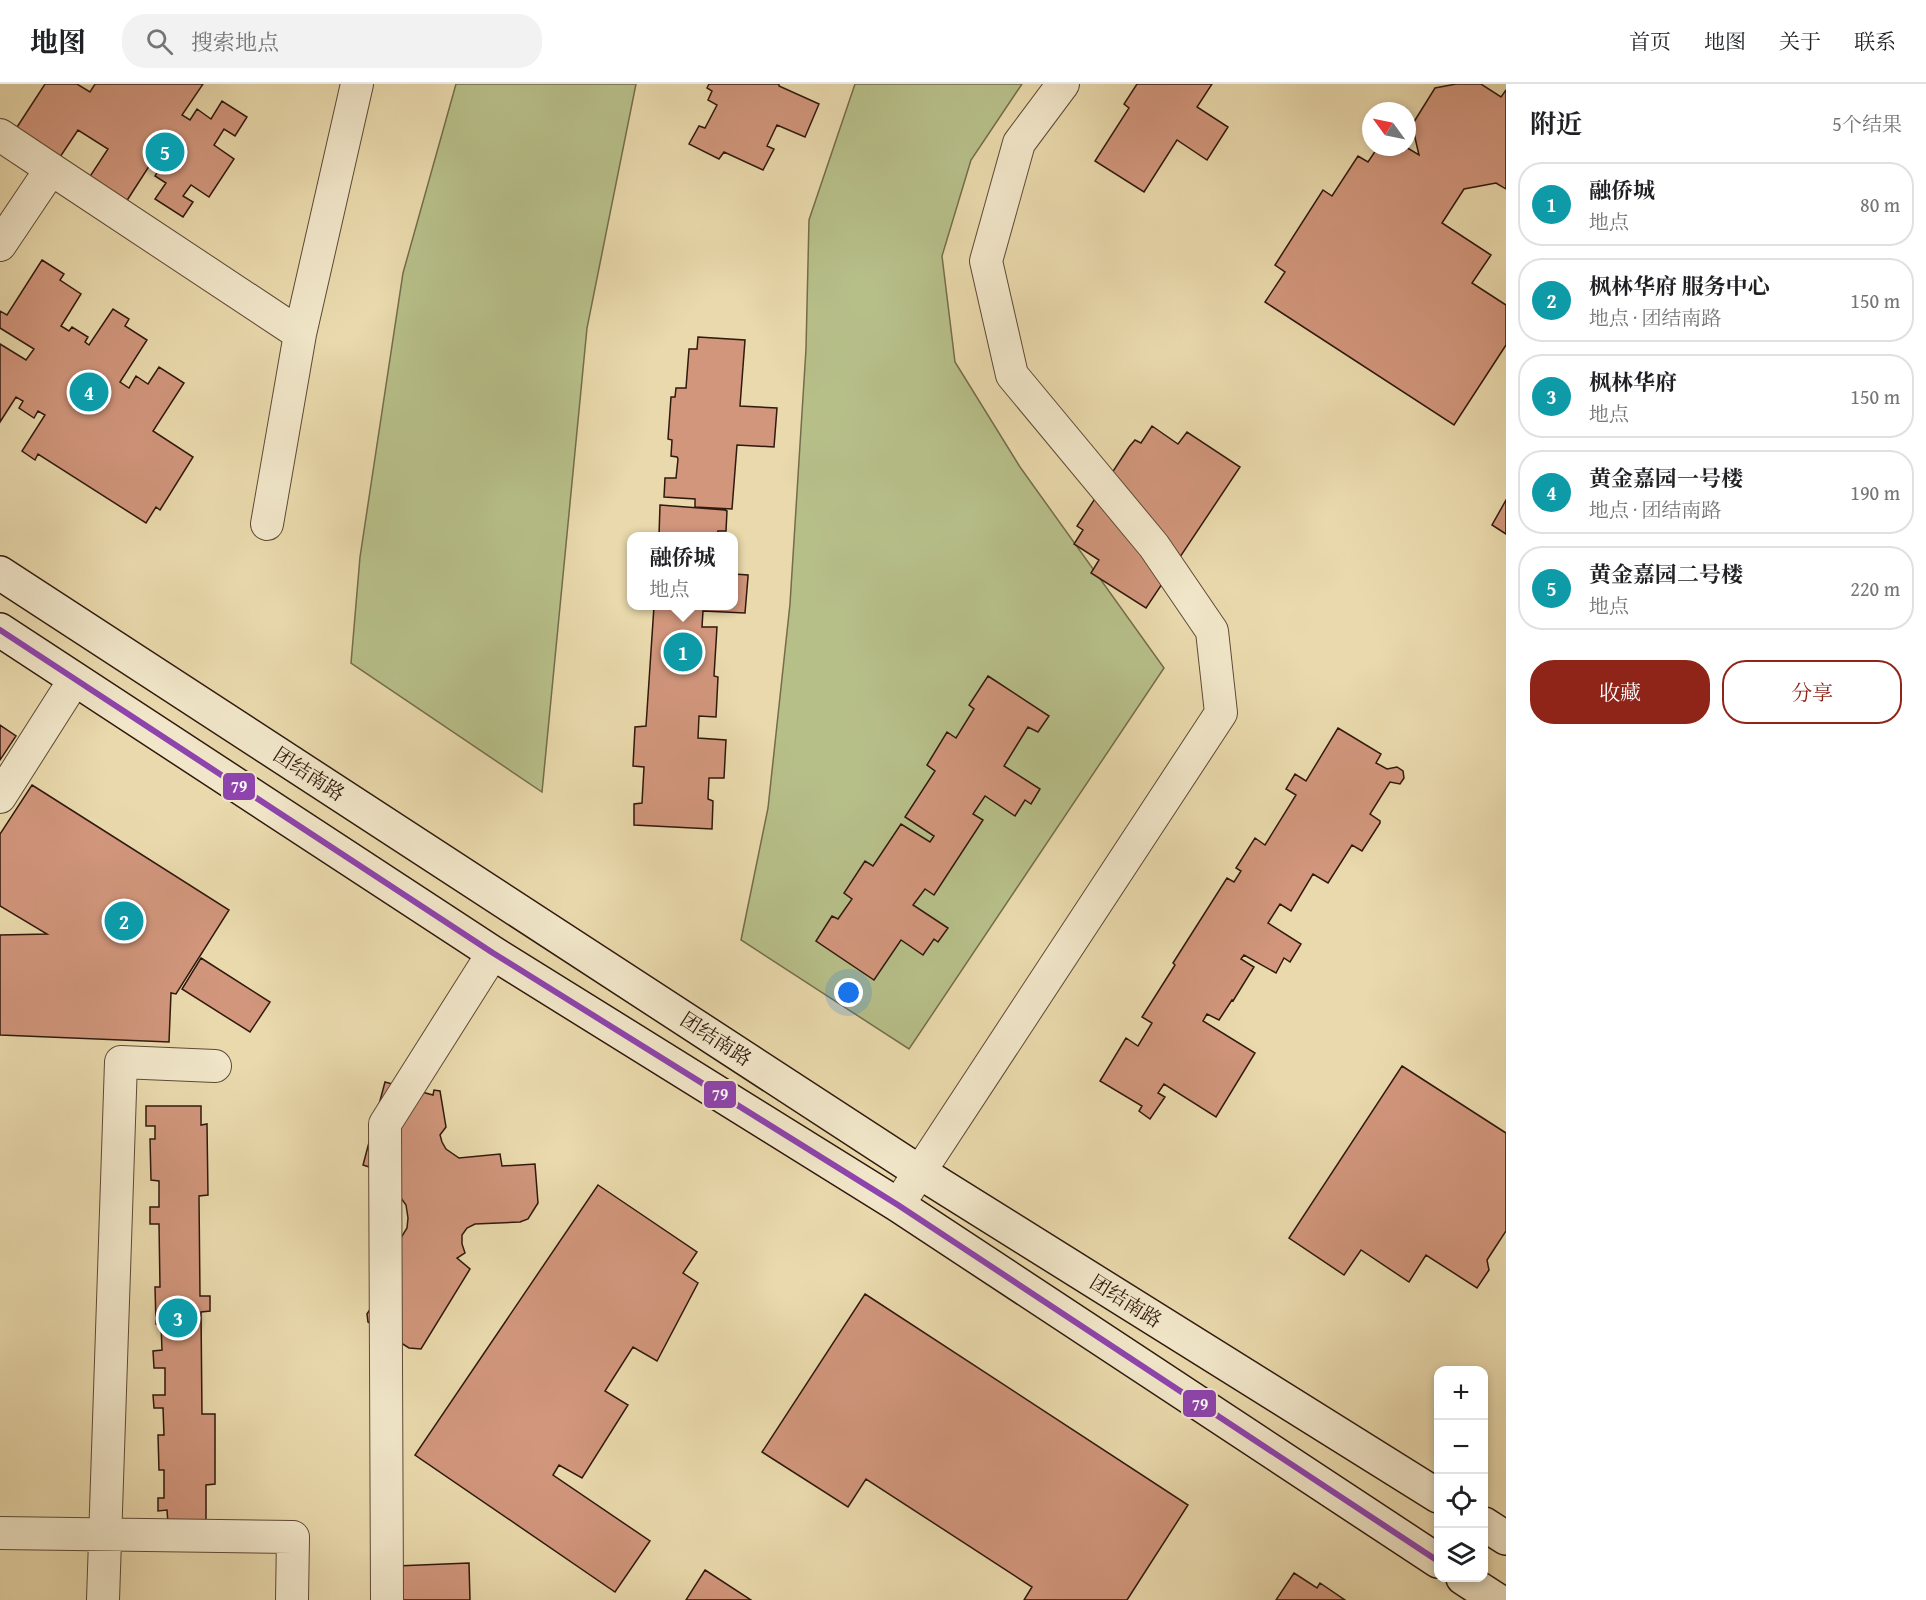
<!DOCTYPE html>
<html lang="zh">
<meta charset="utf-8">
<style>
:root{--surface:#fff;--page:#f2f2f2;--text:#202124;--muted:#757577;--line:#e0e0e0;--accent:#8f2418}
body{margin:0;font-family:"Gentium Book Plus","Noto Serif SC",serif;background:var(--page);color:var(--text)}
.controls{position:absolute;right:18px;bottom:18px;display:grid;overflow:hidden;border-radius:12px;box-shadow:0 3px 9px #0003}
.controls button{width:54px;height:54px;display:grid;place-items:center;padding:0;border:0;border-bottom:2px solid var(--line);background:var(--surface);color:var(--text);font:30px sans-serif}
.compass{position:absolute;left:1362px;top:18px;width:54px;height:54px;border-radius:50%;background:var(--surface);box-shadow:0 3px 9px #0003;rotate:303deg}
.you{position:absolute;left:849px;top:909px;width:21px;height:21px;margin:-15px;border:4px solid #fff;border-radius:50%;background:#1a73e8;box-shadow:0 0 0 9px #1a73e833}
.badge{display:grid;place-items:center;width:39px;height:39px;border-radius:50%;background:var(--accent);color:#fff;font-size:20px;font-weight:700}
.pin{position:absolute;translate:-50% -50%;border:3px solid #fff;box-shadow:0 2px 6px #0006}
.popup{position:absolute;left:627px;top:448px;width:111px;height:78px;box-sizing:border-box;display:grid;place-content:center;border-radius:12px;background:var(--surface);filter:drop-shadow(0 2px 4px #0005);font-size:20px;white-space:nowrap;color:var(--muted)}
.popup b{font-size:22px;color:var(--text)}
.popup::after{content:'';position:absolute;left:50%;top:100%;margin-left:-12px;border:12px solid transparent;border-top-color:var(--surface)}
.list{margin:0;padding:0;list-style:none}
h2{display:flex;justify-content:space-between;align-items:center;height:78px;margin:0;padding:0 24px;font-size:26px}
h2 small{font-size:20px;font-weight:400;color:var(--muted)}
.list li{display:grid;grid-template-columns:39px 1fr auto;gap:18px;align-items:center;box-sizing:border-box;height:84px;margin:0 12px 12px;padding:0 12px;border:2px solid var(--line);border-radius:24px}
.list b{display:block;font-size:22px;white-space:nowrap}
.list p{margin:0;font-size:20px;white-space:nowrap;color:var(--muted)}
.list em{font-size:20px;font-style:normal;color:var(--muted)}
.actions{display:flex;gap:12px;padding:18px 24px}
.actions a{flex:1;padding:14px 0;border:2px solid var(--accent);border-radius:24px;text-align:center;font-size:21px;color:var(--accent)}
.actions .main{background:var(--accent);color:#fff}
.icon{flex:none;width:33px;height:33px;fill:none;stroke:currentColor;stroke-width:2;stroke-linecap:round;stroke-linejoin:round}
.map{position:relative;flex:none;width:1506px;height:1516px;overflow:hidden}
header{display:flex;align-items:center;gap:36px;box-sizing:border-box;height:84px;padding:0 30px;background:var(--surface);border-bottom:2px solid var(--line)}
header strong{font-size:28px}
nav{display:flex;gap:33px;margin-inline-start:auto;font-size:21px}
.search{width:420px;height:54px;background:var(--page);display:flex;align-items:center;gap:15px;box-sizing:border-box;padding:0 21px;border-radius:24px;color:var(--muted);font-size:22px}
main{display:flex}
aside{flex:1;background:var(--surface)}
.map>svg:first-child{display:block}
.green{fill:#b7bf89;stroke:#746c4b;stroke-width:1.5}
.building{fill:#d1967c;stroke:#30190d;stroke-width:1.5}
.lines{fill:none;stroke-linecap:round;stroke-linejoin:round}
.minor-casing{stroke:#5e4935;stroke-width:34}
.secondary-casing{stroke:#30190d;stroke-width:36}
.minor{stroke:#f1e6c9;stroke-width:32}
.secondary{stroke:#f1e6c9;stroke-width:33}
.bus-1-casing{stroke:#f1e6c9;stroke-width:10}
.bus-1{stroke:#8e44ad;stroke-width:6}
.labels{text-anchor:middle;stroke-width:4.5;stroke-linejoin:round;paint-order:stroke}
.street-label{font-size:20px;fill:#30190d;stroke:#f1e6c9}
.line-badge{stroke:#f1e6c9;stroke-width:2}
.badge-label{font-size:16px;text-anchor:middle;font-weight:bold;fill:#fff}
</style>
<header>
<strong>地图</strong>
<div class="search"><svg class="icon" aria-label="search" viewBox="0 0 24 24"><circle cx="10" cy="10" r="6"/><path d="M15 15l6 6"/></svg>搜索地点</div>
<nav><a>首页</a><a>地图</a><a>关于</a><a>联系</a></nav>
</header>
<main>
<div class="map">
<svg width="1506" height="1516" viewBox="0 0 1506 1516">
<rect width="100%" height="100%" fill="#e9d9ac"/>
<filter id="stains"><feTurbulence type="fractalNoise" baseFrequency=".00333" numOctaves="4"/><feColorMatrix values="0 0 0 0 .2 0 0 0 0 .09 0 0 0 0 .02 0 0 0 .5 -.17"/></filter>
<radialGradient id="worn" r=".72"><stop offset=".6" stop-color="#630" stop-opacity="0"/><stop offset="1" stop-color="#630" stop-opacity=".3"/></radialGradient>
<path class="green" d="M456 0H636L587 244 542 708 351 579 360 473 403 189Z
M855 0H1022L971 76 942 172 955 278 1020 383 1164 584 909 965 741 856 768 724 790 520 806 265 809 136Z"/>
<path class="building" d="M45 0H77L90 8 95 0H203L182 31 190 36 197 25 211 35 222 17 247 33 235 52 224 45 214 61 234 75 209 113 191 101 183 112 193 118 183 133 155 115 166 99 155 92 161 82 153 76 126 118 83 103 108 65 78 46 58 76 8 57Z
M709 0H779V2L819 20 805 53 777 41 767 62 774 65 763 86 724 68 719 75 689 60 699 42 705 44 717 21 708 16 712 7 707 4Z
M1137 0H1212L1197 23 1228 43 1207 76 1177 56 1144 108 1095 77 1129 24 1124 20Z
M1456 0H1481L1501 13 1506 6V105L1496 99 1464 105 1442 139 1491 171 1472 199 1506 221V261L1454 341 1265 218 1285 188 1275 181 1323 106 1332 112 1358 72 1368 78 1378 63H1406L1419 71 1412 41 1435 4Z
M42 176 64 190 60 196 81 210 61 242 69 247 72 243 88 253 85 258 89 261 113 225 129 235 125 242 147 256 120 298 129 304 136 292 148 300 159 283 184 299 153 347 193 373 160 426 156 423 146 439 38 370 35 376 22 367 45 331 38 327 34 334 19 324 23 317 16 313 0 338V260L26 276 34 265 0 244V227L7 231Z
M698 253 745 256 740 322 777 324 774 363 737 361 732 425 695 423V415L664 413 665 394H676L678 375 677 373 671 372 672 356 668 355 671 313H675L676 304H686L689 265H697Z
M1152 342 1178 360 1187 348 1240 383 1146 524 1091 489 1099 476 1074 460 1083 446 1077 442 1129 363 1135 356 1141 359Z
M1506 416V450L1492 441Z
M660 421 725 426 727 427 726 447H718L717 452H659Z
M734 490 748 491V493L745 529 703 527 702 543H717L714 592 718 593 716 633 699 632 698 654 726 656 724 694H709L708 715 713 717 712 745 634 741V720L642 719 644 683 633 682 635 643 646 642 654 522H649H734Z
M988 592 1049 632 1038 648 1028 643 1004 682 1040 705 1031 720 1025 716 1015 732 985 712 973 730 983 736 934 811 925 805 913 821 948 844 938 858 934 855 923 871 901 856 874 896 816 857 832 832 838 835 852 815 844 809 865 777 873 782 901 740 930 758 934 752 905 733 935 687 927 681 947 648 956 654 974 625 969 621Z
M0 641 16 652 0 676Z
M1338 644 1381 670 1376 679 1387 685 1397 683 1403 687 1404 694 1400 700 1390 698 1370 730 1380 737V739L1362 767 1352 761 1328 799 1313 790 1291 827 1280 820 1268 839 1301 860 1290 878 1284 874 1276 889 1244 871 1241 875 1254 883 1233 917 1232 916 1219 936 1207 930 1203 937 1255 969 1216 1033 1164 1000 1158 1009 1165 1013 1150 1035 1139 1027 1142 1022 1100 997 1126 954 1138 962 1152 939 1142 933 1175 881 1173 879 1227 794 1234 798 1241 787 1236 784 1255 754 1265 761 1296 711 1286 705 1295 690 1306 697Z
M32 701 229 826 176 910 171 909 169 958 0 951V851L47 850 0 822V750Z
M201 874 270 918 250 948 182 905Z
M1402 982 1506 1049V1147L1487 1176 1489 1186 1477 1204 1426 1171 1409 1198 1361 1166 1344 1191 1289 1154Z
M385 998 433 1011 434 1006 440 1007 446 1043 440 1051 442 1058 446 1065 459 1074 500 1070 502 1082 535 1080 538 1119 528 1135 520 1138 475 1140 467 1144 462 1151V1160L465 1169 457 1174 470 1185 421 1265 409 1264 368 1238 367 1230 382 1207 388 1175 407 1144 408 1134 406 1121 396 1107 372 1084 363 1081Z
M146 1022H201V1041L207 1040 208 1111 199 1112 200 1212H210V1227L201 1228 202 1330H215V1400L206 1401V1439H168L167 1426 158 1427V1414H164V1386H159L158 1351H164L163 1324H154L153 1311H165V1284H154L153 1267 162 1266 161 1240H156L155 1203H160L159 1140H150V1123H159V1097L151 1096 150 1055H155V1042H146Z
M598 1101 697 1168 683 1189 698 1199 657 1277 633 1263 605 1307 628 1321 582 1394 559 1381 553 1391 650 1457 615 1508 415 1371Z
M865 1210 1188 1421 1127 1516H1024L1032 1503 866 1395 848 1423 762 1368Z
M469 1479 470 1516H390L396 1482Z
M705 1486 751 1516H686Z
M1294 1489 1317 1504 1320 1499 1345 1516H1276Z"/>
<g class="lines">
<g class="minor-casing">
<path id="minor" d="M0 51 51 85 0 161
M51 85 300 250
M267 440 300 250 357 0
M0 713 75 595
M898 1121 1221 629 1212 547 1154 462 1012 291 986 177 1019 59 1063 0
M0 1449 293 1453 292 1516
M103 1516 121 978 215 982
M387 1516 385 1040 493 869"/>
</g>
<g class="secondary-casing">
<path id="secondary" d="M0 489 918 1087 1438 1412
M0 546 493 869 898 1121 1438 1477
M1484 1440 1506 1454
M1463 1494 1497 1516"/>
</g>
<use href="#minor" class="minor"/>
<use href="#secondary" class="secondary"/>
<g class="bus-1-casing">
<path id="bus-1" d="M0 546 493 869 898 1121 1438 1477"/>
</g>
<use href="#bus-1" class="bus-1"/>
</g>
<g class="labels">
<g class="street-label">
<text transform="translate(309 690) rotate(33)" y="7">团结南路</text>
<text transform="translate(716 955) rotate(33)" y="7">团结南路</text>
<text transform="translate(1126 1217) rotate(32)" y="7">团结南路</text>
</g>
</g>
<g class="line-badge">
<rect x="222" y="688" width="34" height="29" rx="6" fill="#8e44ad"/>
<rect x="703" y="996" width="34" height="29" rx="6" fill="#8e44ad"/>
<rect x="1182" y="1305" width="35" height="29" rx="6" fill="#8e44ad"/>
</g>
<g class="badge-label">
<text x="239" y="708">79</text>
<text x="720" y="1016">79</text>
<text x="1200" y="1326">79</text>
</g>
<rect width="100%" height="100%" filter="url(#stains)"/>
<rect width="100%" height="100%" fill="url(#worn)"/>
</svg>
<div class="controls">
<button>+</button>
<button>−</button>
<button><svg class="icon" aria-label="locate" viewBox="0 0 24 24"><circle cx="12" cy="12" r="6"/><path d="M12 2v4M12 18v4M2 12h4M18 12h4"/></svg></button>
<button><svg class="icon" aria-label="layers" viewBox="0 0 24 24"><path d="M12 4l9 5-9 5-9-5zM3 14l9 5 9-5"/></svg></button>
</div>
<svg class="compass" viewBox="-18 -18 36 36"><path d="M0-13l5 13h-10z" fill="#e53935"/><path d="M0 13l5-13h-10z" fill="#757577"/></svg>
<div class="you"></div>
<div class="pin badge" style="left:683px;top:568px;background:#0f9aa8">1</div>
<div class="popup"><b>融侨城</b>地点</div>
<div class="pin badge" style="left:124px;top:837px;background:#0f9aa8">2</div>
<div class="pin badge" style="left:178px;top:1234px;background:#0f9aa8">3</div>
<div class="pin badge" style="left:89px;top:308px;background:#0f9aa8">4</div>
<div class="pin badge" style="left:165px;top:68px;background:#0f9aa8">5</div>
</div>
<aside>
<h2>附近<small>5个结果</small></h2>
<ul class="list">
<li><span class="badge" style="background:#0f9aa8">1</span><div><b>融侨城</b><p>地点</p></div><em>80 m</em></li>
<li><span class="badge" style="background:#0f9aa8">2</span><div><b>枫林华府 服务中心</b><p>地点 · 团结南路</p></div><em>150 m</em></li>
<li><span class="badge" style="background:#0f9aa8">3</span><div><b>枫林华府</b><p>地点</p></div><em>150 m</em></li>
<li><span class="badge" style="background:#0f9aa8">4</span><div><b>黄金嘉园一号楼</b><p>地点 · 团结南路</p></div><em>190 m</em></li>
<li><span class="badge" style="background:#0f9aa8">5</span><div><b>黄金嘉园二号楼</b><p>地点</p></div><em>220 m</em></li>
</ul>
<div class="actions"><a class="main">收藏</a><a>分享</a></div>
</aside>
</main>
